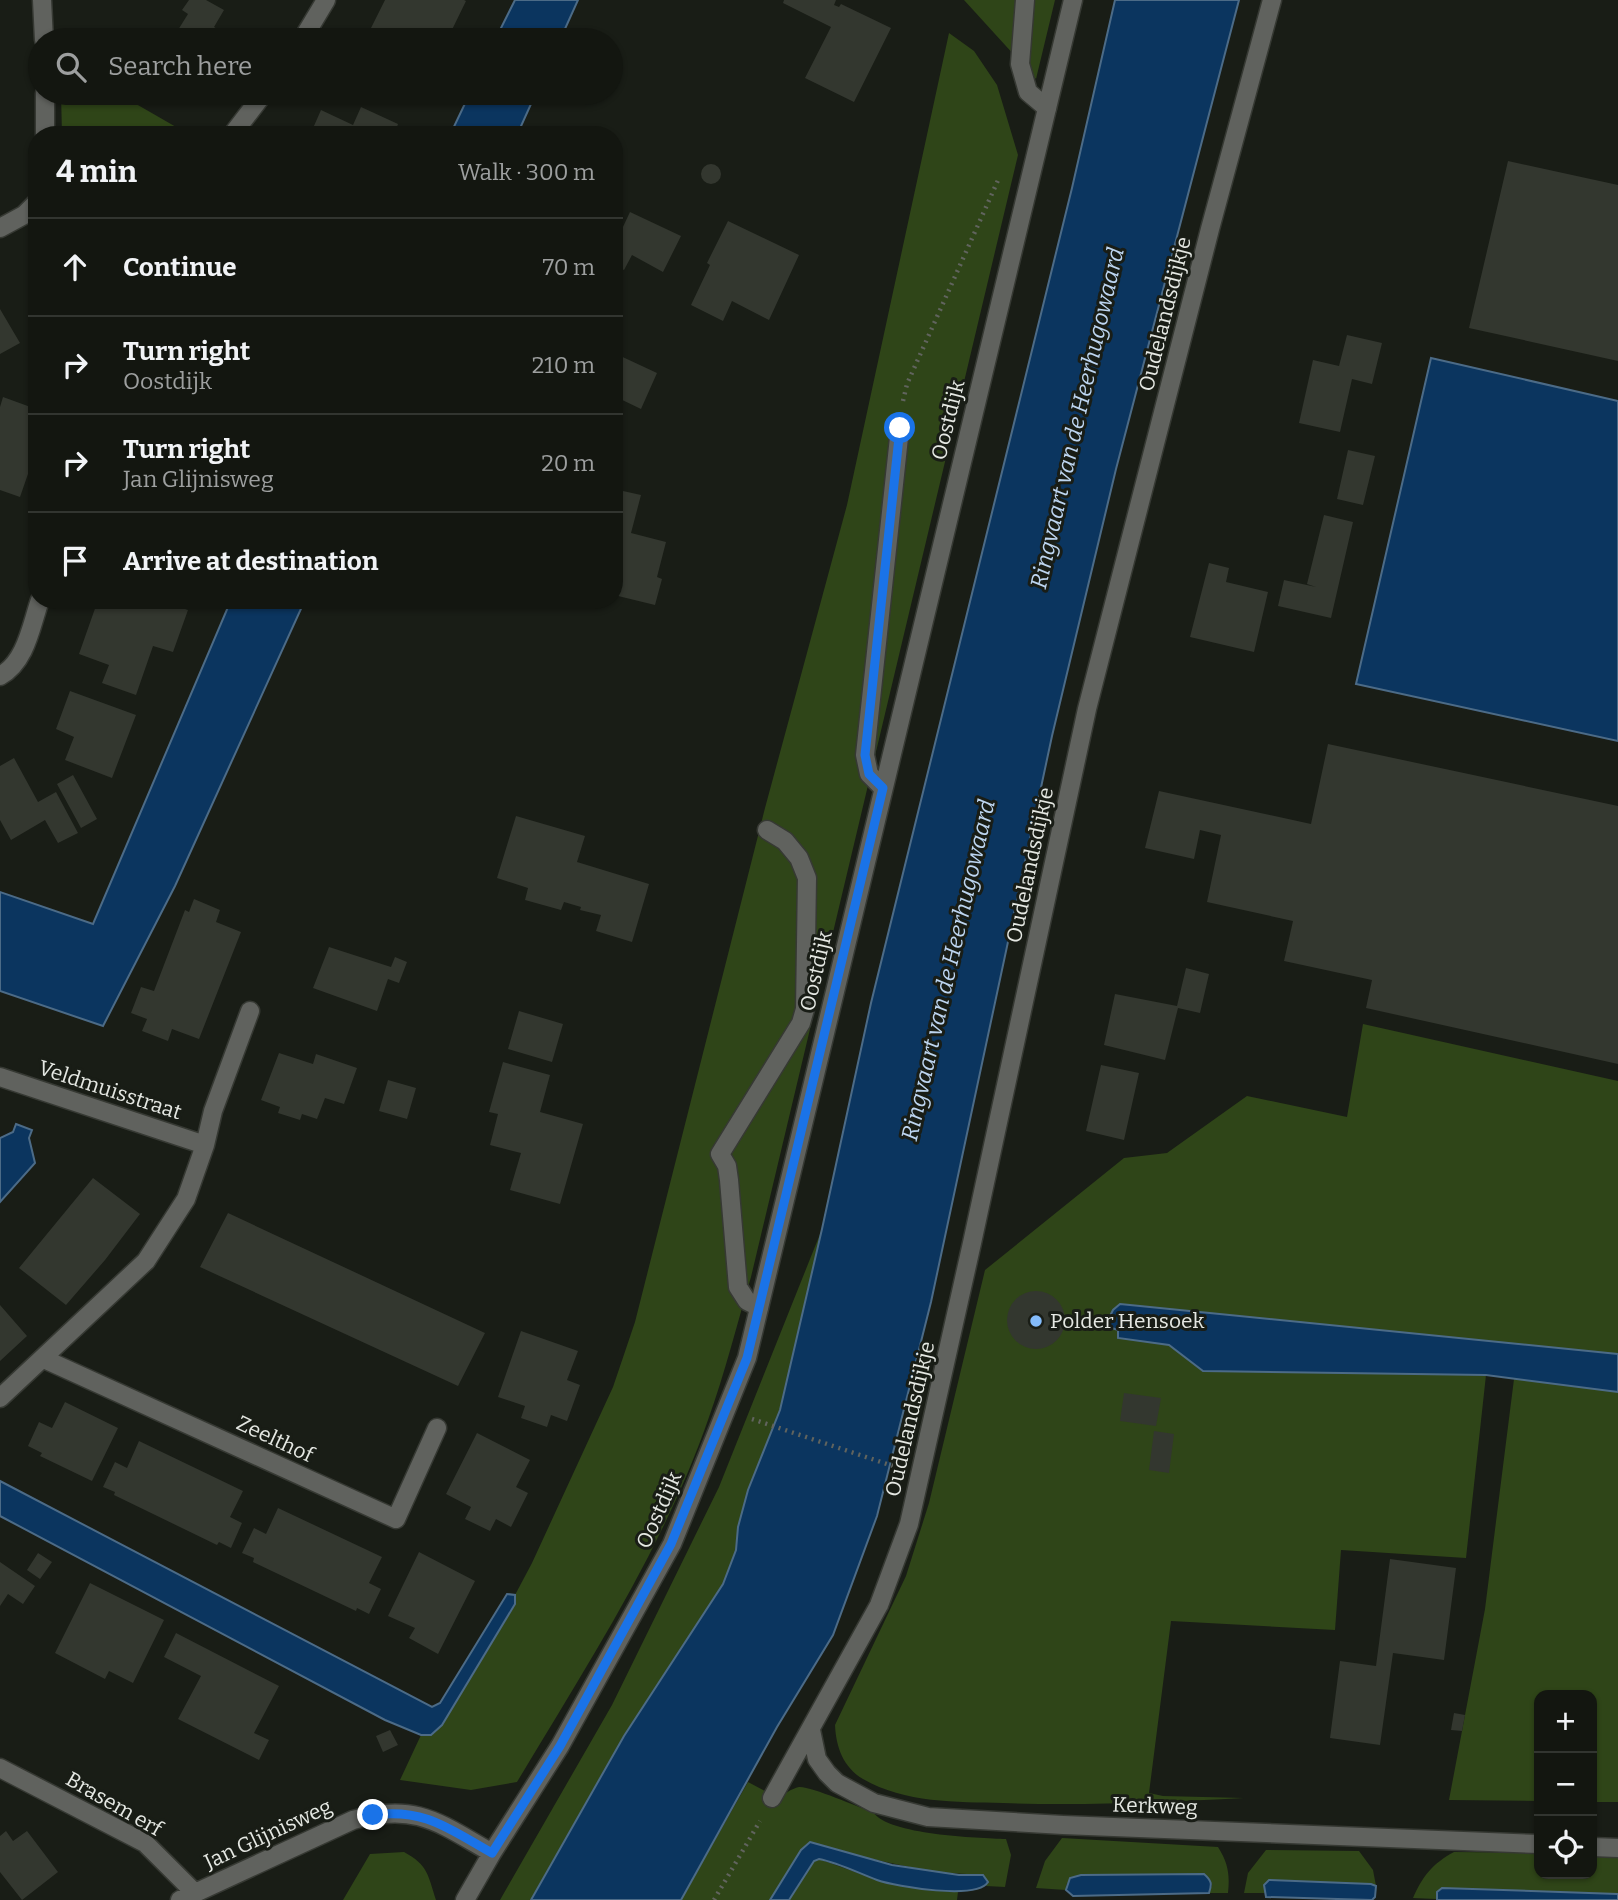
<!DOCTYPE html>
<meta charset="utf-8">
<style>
:root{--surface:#131610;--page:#20231e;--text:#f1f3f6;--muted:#9d9f9f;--line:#323530}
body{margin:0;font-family:Bitter,serif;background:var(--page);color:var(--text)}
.controls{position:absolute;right:21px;bottom:21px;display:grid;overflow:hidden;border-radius:14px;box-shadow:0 2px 5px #0004}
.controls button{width:63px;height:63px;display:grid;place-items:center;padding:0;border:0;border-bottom:2px solid var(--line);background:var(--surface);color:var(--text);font:35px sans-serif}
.stop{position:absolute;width:21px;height:21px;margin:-16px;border:5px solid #1a73e8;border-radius:50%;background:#fff}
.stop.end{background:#1a73e8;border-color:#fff;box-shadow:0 2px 7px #0008}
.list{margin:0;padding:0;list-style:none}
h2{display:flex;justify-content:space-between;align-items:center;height:91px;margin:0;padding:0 28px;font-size:30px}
h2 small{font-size:23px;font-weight:400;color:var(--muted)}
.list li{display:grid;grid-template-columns:46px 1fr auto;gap:21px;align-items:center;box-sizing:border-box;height:98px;padding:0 28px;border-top:2px solid var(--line)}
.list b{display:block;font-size:26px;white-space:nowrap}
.list p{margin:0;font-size:23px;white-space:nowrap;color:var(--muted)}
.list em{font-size:23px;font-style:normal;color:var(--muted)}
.icon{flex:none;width:38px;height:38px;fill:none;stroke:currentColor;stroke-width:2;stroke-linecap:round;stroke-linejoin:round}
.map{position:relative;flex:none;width:1618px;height:1900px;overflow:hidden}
.search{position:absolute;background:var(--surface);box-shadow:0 2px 5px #0004;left:28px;top:28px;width:595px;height:77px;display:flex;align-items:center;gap:18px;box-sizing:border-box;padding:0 24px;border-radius:38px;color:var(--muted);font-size:26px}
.panel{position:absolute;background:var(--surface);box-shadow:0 2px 5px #0004;left:28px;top:126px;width:595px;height:483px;border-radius:28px}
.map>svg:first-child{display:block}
.green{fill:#2f4518}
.water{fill:#0b355f;stroke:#4c6b87;stroke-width:2}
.building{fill:#33372f}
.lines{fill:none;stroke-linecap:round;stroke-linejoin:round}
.lane-casing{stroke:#363933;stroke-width:21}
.street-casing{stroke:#363933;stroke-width:21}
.path{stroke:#61645e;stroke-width:4.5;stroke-dasharray:2 5;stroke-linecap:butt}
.lane{stroke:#60625e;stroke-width:18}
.street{stroke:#60625e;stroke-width:18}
.route{stroke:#1a73e8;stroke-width:9}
.poi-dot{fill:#84bcfb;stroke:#191d16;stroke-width:2.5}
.labels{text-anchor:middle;stroke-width:6;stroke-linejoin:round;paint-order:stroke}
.street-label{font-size:21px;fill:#e5e8e3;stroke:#191d16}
.poi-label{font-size:21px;fill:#e5e8e3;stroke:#191d16;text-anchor:start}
.water-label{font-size:23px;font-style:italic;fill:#bdd5f0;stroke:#191d16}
</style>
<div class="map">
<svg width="1618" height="1900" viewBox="0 0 1618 1900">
<rect width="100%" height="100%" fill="#191d16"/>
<path class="green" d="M964 0H1055L1036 79Z
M949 33 974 51 997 85 1018 155 751 1277C737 1324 725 1373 708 1420 663 1549 587 1665 517 1782L471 1790 400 1780 421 1735H431L442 1725 515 1604V1595L532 1563 613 1387 635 1322 765 808 847 505Z
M61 93H117L190 135H62Z
M1363 1024 1618 1081V1354L1120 1304 1103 1325 1118 1330V1338L1169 1345 1203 1371 1486 1375 1466 1558 1341 1550 1335 1630 1171 1621 1149 1793 1163 1796 1244 1798C1163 1802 1084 1806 1003 1803 956 1802 905 1803 863 1779 843 1767 836 1747 835 1725L906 1576 929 1503 985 1270 1124 1158 1167 1153 1247 1096 1347 1117Z
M822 1229 781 1410 748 1490 738 1527 736 1550 723 1584 624 1736 531 1900H500L612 1705 719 1487Z
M1514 1379 1618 1392V1802H1592V1695H1539V1801L1449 1800 1485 1609Z
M748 1782 780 1799C785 1793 791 1789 799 1787 811 1786 857 1807 873 1812 888 1835 978 1838 1006 1839L1011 1855 1005 1887 986 1886 988 1882 983 1875 933 1872 858 1856 801 1850 770 1900H681Z
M1062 1838 1218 1847C1228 1863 1230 1874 1228 1893H1209L1212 1885 1210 1880 1067 1883 1066 1890 1036 1888 1045 1861Z
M1266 1850 1359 1851 1373 1870 1376 1886 1269 1880 1264 1885 1265 1893H1244L1248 1873Z
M404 1852C428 1865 428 1875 436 1900H343L370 1854Z
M1454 1852 1539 1853V1874H1592V1854L1618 1855V1894L1442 1888 1437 1892 1436 1899 1413 1898C1422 1877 1433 1863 1454 1852Z
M819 1859 880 1881 914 1888 958 1892 957 1900H789L814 1860Z"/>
<path class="water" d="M515 0H578L560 40H495Z
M1115 0H1239L1116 469 1052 736 931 1302 877 1516 833 1635 777 1727 681 1900H531L624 1736 723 1584 736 1550 738 1527 748 1490 780 1410 822 1229 871 1003 1072 188Z
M470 93H536L517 135H450Z
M1431 358 1618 401V741L1356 684Z
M231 600H305L175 886 103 1026 0 991V892L93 924Z
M16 1124 32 1130 29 1138 35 1163 0 1202V1138L13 1132Z
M1120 1304 1618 1354V1392L1486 1375 1203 1371 1169 1345 1118 1338V1330L1103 1325 1101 1318H1109L1113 1310Z
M0 1481 432 1707 440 1703 507 1594 515 1595V1604L442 1725 431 1735H421L385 1720 0 1516Z
M810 1842 892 1865 959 1875H983L988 1882C977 1900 897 1887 877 1880 858 1873 839 1863 819 1859L814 1861 789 1900H770L801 1850Z
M1204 1874C1212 1881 1212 1884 1209 1893L1073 1896 1066 1890 1070 1878 1081 1875Z
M1269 1880 1371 1884 1376 1886 1375 1897 1372 1900 1266 1897 1264 1885Z
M1442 1888 1618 1894V1900H1437V1892Z"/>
<path class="building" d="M189 0H206L224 10 214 27 235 40H157L162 32 173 38 188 14 182 10Z
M385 0H464L466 1 447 40H365Z
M784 0H836L834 5 839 7 841 4 891 28 854 102 805 78 831 27 783 3Z
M361 107 398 124 394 135H310L321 110 353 125Z
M1508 161 1618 185V361L1469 328Z
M701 174a10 10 0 1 1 20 0a10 10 0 1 1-20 0Z
M630 212 681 236 663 272 632 255 624 270 614 265V246Z
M728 221 799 255 769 320 732 301 723 321 691 305 710 265 707 263Z
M0 309 20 343 0 354Z
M1347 335 1382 343 1372 384 1352 379 1340 432 1299 423 1313 360 1339 366Z
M614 353 657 373 641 409 614 396Z
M3 397 36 409 29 428 37 430V448L20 497 0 490V407Z
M1348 450 1375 456 1363 505 1337 499Z
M614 489 641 495 631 533 666 542 657 577 662 579 655 605 614 595Z
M1324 515 1353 522 1331 618 1278 606 1284 580 1316 587 1307 584Z
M1209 563 1229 568 1226 582 1268 592 1254 652 1190 637Z
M98 600H116L130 605 132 600H169L168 603 188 610 173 652 153 646 136 695 102 683 109 665 79 654Z
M70 691 136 715 112 778 65 760 74 737 56 729Z
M1328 744 1618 806V1064L1366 1008 1372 980 1284 961 1293 921 1207 902 1221 835 1200 830 1194 859 1145 848 1159 791 1311 824Z
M14 758 38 802 56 792 78 833 58 843 45 820 11 840 0 820V766Z
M73 775 97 819 81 828 57 784Z
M516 816 585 836 577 862 649 884 632 942 596 931 601 915 580 910 581 907 564 902 561 910 525 900 528 888 497 878Z
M194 899 220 910 216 922 241 932 199 1039 172 1029 168 1041 142 1031 147 1019 131 1013 141 987 154 991 185 910 189 912Z
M329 947 391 967 395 957 407 962 399 983 388 979 377 1011 313 988Z
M1186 968 1209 974 1200 1013 1178 1008 1165 1060 1104 1045 1115 994 1177 1006Z
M519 1011 563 1024 552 1062 508 1049Z
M279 1053 313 1064 316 1054 357 1068 344 1104 325 1098 317 1119 302 1114 300 1120 278 1113 280 1107 261 1100Z
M503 1062 550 1075 540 1112 583 1124 560 1204 510 1190 521 1153 490 1145 498 1114 489 1112Z
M1101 1065 1139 1073 1124 1140 1086 1131Z
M388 1080 416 1088 407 1119 379 1111Z
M93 1178 140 1214 105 1260 66 1305 19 1268Z
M228 1213 485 1333 458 1386 200 1267Z
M1007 1320a29 29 0 1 1 58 0a29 29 0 1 1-58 0Z
M0 1305 27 1336 0 1361Z
M521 1331 578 1351 567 1380 580 1385 567 1421 551 1415 547 1427 521 1418 525 1406 498 1397Z
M1124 1393 1161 1398 1156 1426 1120 1421Z
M65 1402 118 1428 92 1481 40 1456 42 1453 28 1446 39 1422 52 1428Z
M1154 1431 1174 1434 1169 1473 1149 1470Z
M477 1433 530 1460 516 1487 528 1493 511 1527 496 1519 490 1531 465 1519 471 1507 446 1494Z
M139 1441 243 1491 230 1517 242 1523 231 1548 219 1542 217 1545 114 1495 115 1492 103 1487 115 1462 127 1468Z
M278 1508 382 1557 369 1583 381 1589 369 1614 357 1608 356 1611 253 1562 254 1558 242 1553 254 1528 266 1534Z
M419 1552 475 1581 438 1654 409 1638 415 1628 388 1616Z
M38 1553 52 1562 40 1579 27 1570Z
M1390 1559 1456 1568 1444 1660 1393 1653 1380 1745 1330 1738 1340 1661 1376 1666Z
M0 1562 35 1586 23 1604 8 1594 0 1606Z
M90 1583 164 1620 133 1683 109 1671 105 1679 55 1653Z
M176 1633 279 1686 254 1733 269 1740 259 1760 178 1719 201 1676 164 1657Z
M1454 1713 1465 1715 1462 1731 1451 1730Z
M390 1730 398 1745 383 1752 376 1736Z
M6 1831 13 1841 27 1831 58 1872 22 1900 0 1872V1836Z"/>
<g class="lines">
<g class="lane-casing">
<path id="lane" d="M1025 0 1020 64 1028 92 1047 108
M883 788 869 774 865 755 900 428
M759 1307 747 1301 738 1287 729 1180 727 1166 720 1154 801 1023 805 1009 807 878 799 858 785 841 767 830"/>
</g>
<g class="street-casing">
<path id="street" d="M42 0 44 40
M302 40 326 0
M45 93V135
M232 135 264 93
M0 228 24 215 37 202
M0 676C26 662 31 626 40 600
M0 1077 205 1145
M44 1359 396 1519 437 1428
M0 1398 146 1261 186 1199 205 1145 213 1111 250 1011
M811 1730 817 1759 827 1773 837 1783 874 1803 928 1817 1063 1825 1539 1844
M0 1768 145 1843 195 1893
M772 1798 879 1605 909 1524 972 1243 1087 709 1210 229 1272 0
M1592 1847 1618 1848
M180 1900 353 1820C416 1802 439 1823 492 1853
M465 1900 492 1853 560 1746 672 1544 747 1358 1073 0"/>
</g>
<path class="path" d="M903 401 907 384 999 178
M752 1419 893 1466
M714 1900 760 1821"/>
<use href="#lane" class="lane"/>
<use href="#street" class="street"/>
</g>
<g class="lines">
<path class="route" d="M373 1815C425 1808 449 1829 492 1853L560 1746 671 1544 747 1358 883 788 869 774 865 755 900 428"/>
</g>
<circle class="poi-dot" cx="1036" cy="1321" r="7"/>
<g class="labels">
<g class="street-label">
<text transform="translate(1165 314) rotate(-76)" y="7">Oudelandsdijkje</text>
<text transform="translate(948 420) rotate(-76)" y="7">Oostdijk</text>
<text transform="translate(1030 865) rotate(-78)" y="7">Oudelandsdijkje</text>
<text transform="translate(816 971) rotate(-77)" y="7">Oostdijk</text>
<text transform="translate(110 1090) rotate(18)" y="7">Veldmuisstraat</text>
<text transform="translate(910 1419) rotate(-77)" y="7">Oudelandsdijkje</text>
<text transform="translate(275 1439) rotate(25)" y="7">Zeelthof</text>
<text transform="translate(659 1510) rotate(-66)" y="7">Oostdijk</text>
<text transform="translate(114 1804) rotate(30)" y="7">Brasem erf</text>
<text transform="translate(1155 1806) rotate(2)" y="7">Kerkweg</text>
<text transform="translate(268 1834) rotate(-25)" y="7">Jan Glijnisweg</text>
</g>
<g class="poi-label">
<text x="1050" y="1328">Polder Hensoek</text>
</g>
<g class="water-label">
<text transform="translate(1077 418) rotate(-77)" y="8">Ringvaart van de Heerhugowaard</text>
<text transform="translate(948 970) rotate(-77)" y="8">Ringvaart van de Heerhugowaard</text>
</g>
</g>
</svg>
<div class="controls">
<button>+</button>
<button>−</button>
<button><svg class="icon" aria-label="locate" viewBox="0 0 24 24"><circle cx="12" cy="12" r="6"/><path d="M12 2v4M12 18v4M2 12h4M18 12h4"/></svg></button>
</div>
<div class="stop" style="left:900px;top:428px"></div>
<div class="stop end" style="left:373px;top:1815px"></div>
<div class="search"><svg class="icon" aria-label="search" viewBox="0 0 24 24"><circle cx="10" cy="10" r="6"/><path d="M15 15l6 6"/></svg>Search here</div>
<section class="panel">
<h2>4 min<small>Walk · 300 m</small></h2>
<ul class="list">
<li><svg class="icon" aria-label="ahead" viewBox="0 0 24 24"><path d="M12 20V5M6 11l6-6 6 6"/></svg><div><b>Continue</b></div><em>70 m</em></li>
<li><svg class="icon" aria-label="right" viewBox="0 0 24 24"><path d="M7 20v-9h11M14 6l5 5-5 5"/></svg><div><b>Turn right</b><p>Oostdijk</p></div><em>210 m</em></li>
<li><svg class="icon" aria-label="right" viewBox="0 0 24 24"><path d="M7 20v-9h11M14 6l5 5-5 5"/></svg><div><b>Turn right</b><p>Jan Glijnisweg</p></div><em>20 m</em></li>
<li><svg class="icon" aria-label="arrive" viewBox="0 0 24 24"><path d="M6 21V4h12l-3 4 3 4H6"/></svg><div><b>Arrive at destination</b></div></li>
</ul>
</section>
</div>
